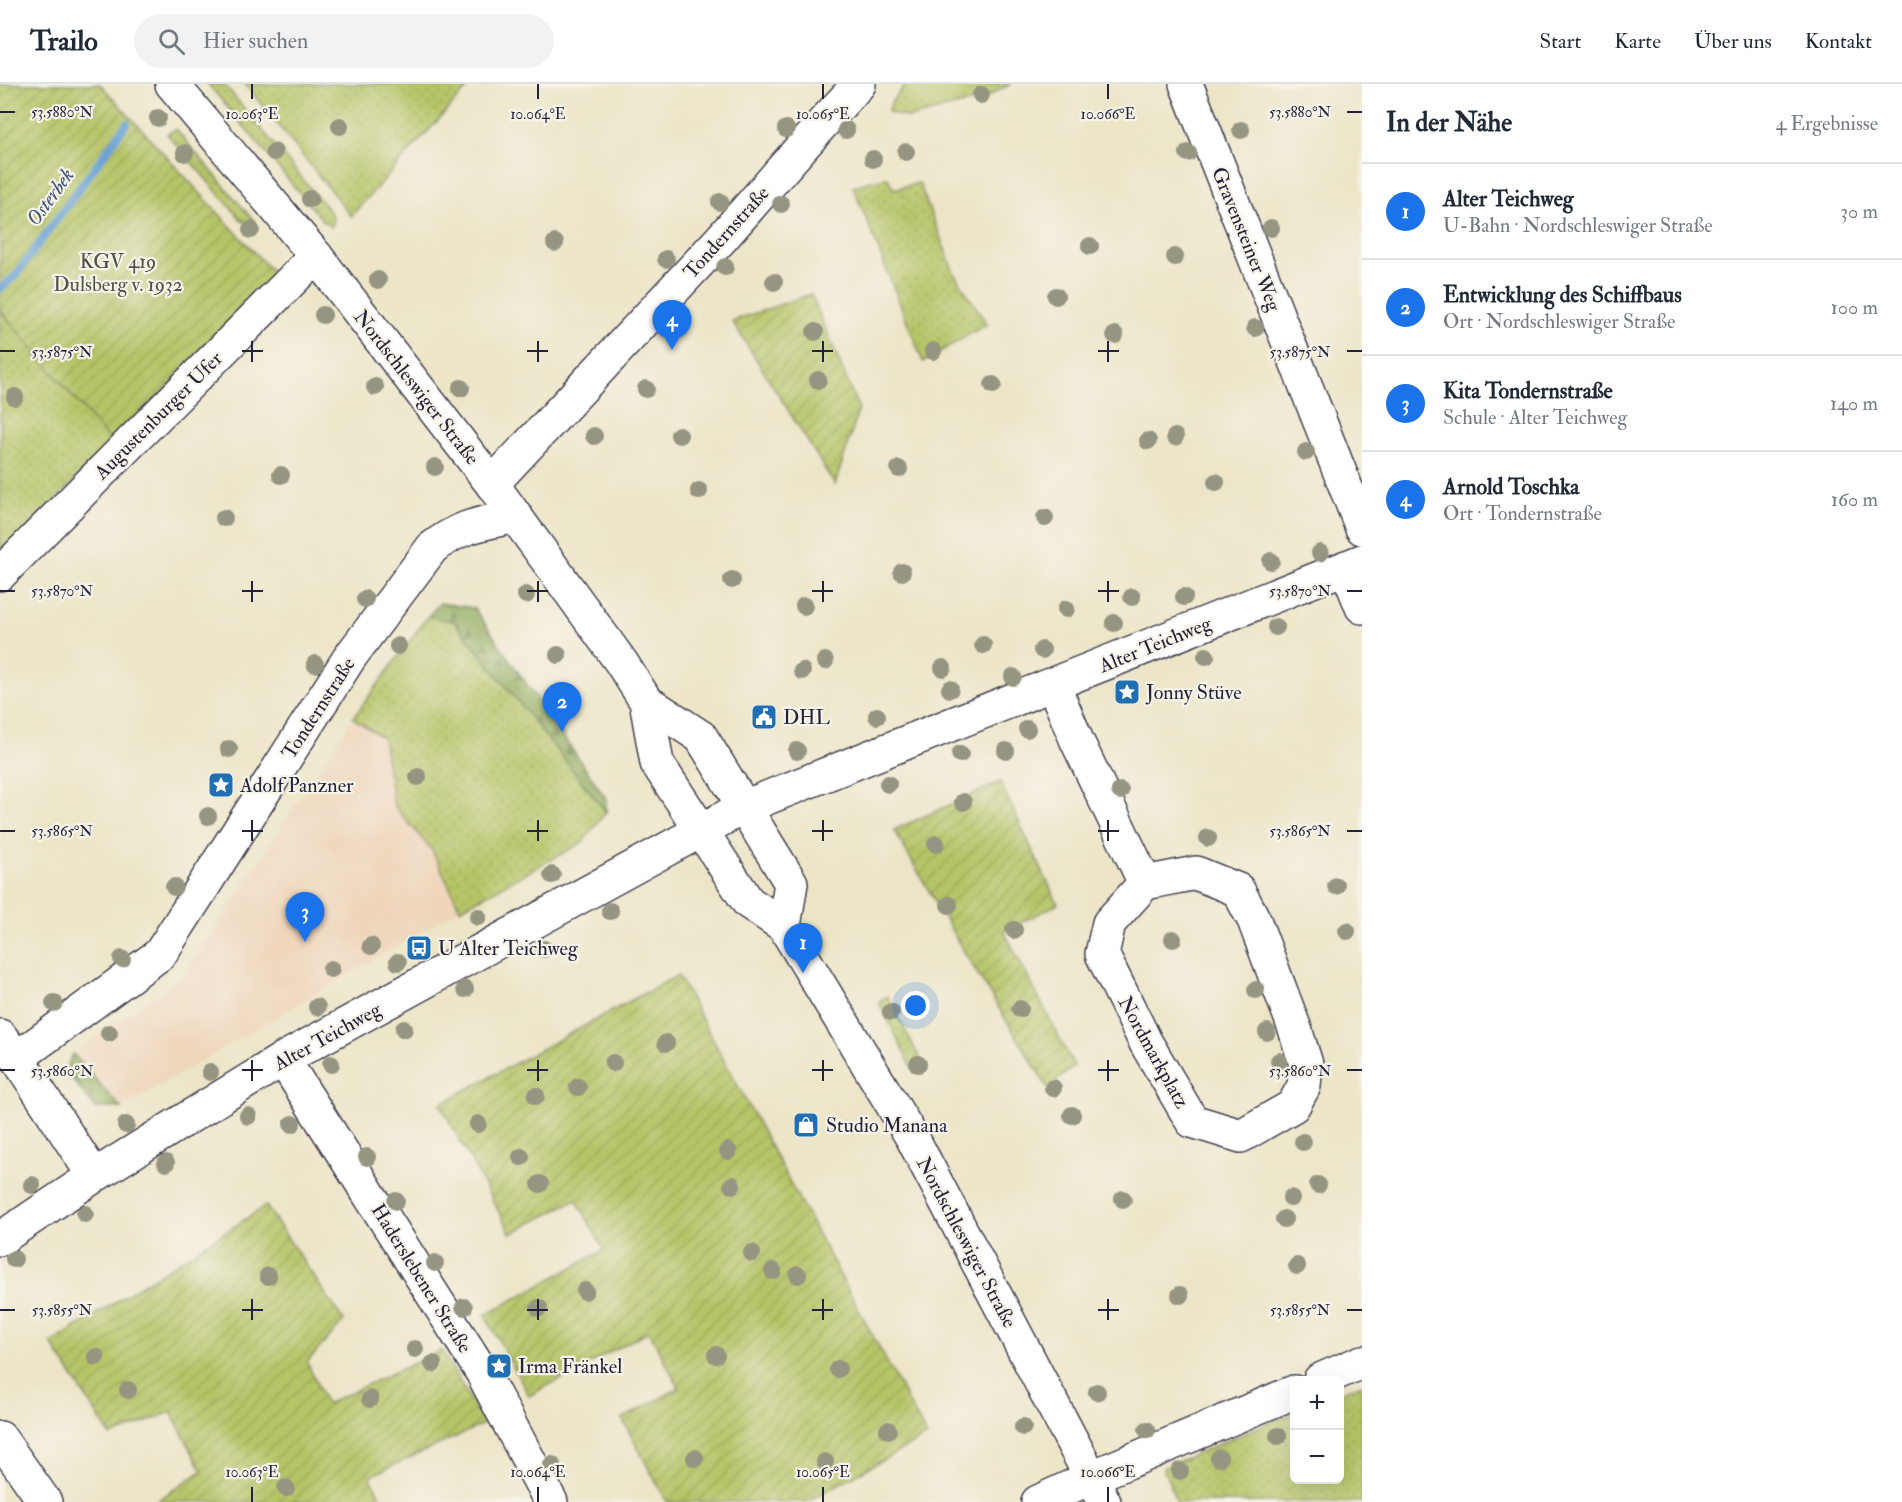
<!DOCTYPE html>
<html lang="de">
<meta charset="utf-8">
<style>
:root{--surface:#fff;--page:#f2f2f3;--text:#1f2937;--muted:#747a83;--line:#e0e1e3;--accent:#1a73e8}
body{margin:0;font-family:"IM FELL Double Pica",serif;background:var(--page);color:var(--text)}
.controls{position:absolute;right:18px;bottom:18px;display:grid;overflow:hidden;border-radius:9px;box-shadow:0 6px 24px #0002}
.controls button{width:54px;height:54px;display:grid;place-items:center;padding:0;border:0;border-bottom:2px solid var(--line);background:var(--surface);color:var(--text);font:30px sans-serif}
.you{position:absolute;left:916px;top:922px;width:21px;height:21px;margin:-15px;border:4px solid #fff;border-radius:50%;background:#1a73e8;box-shadow:0 0 0 9px #1a73e833}
.badge{display:grid;place-items:center;width:39px;height:39px;border-radius:50%;background:var(--accent);color:#fff;font-size:20px;font-weight:700}
.pin{position:absolute;translate:-50% -50px;filter:drop-shadow(0 2px 3px #0008)}
.pin::after{content:'';position:absolute;top:32px;width:21px;height:18px;background:inherit;clip-path:polygon(0 0,100% 0,50% 100%)}
.list{margin:0;padding:0;list-style:none}
h2{display:flex;justify-content:space-between;align-items:center;height:78px;margin:0;padding:0 24px;font-size:26px}
h2 small{font-size:20px;font-weight:400;color:var(--muted)}
.list li{display:grid;grid-template-columns:39px 1fr auto;gap:18px;align-items:center;box-sizing:border-box;height:96px;padding:0 24px;border-top:2px solid var(--line)}
.list b{display:block;font-size:22px;white-space:nowrap}
.list p{margin:0;font-size:20px;white-space:nowrap;color:var(--muted)}
.list em{font-size:20px;font-style:normal;color:var(--muted)}
.icon{flex:none;width:33px;height:33px;fill:none;stroke:currentColor;stroke-width:2;stroke-linecap:round;stroke-linejoin:round}
.map{position:relative;flex:none;width:1362px;height:1418px;overflow:hidden}
header{display:flex;align-items:center;gap:36px;box-sizing:border-box;height:84px;padding:0 30px;background:var(--surface);border-bottom:2px solid var(--line)}
header strong{font-size:28px}
nav{display:flex;gap:33px;margin-inline-start:auto;font-size:21px}
.search{width:420px;height:54px;background:var(--page);display:flex;align-items:center;gap:15px;box-sizing:border-box;padding:0 21px;border-radius:33px;color:var(--muted);font-size:22px}
main{display:flex}
aside{flex:1;background:var(--surface)}
.map>svg:first-child{display:block}
.built{fill:#efd6bb}
.grass{fill:url(#grass-dots);stroke:#6c7351;stroke-width:1.5}
.forest{fill:url(#forest-firs);stroke:#59664c;stroke-width:1.5}
.garden{fill:url(#garden-furrows);stroke:#6c7351;stroke-width:1.5}
.lines{fill:none;stroke-linecap:round;stroke-linejoin:round}
.stream{stroke:#67a0d6;stroke-width:8}
.minor-casing{stroke:#403f50;stroke-width:36}
.major-casing{stroke:#403f50;stroke-width:36}
.minor{stroke:#fff;stroke-width:33}
.major{stroke:#fff;stroke-width:33}
.tree{fill:#959581}
.ticks{fill:none;stroke:#22223b;stroke-width:2}
.labels{text-anchor:middle;stroke-width:4.5;stroke-linejoin:round;paint-order:stroke}
.street-label{font-size:20px;fill:#22223b;stroke:#f7f3e8}
.park-label{font-size:20px;fill:#4e5348;stroke:#f7f3e8}
.poi-label{font-size:20px;fill:#22223b;stroke:#f7f3e8;text-anchor:start}
.water-label{font-size:21px;font-style:italic;fill:#3e5479;stroke:#f7f3e8}
.ticks-label{font-size:15px;text-anchor:middle;fill:#22223b;stroke:#f7f3e8;stroke-width:4.5;stroke-linejoin:round;paint-order:stroke}
</style>
<header>
<strong>Trailo</strong>
<div class="search"><svg class="icon" aria-label="search" viewBox="0 0 24 24"><circle cx="10" cy="10" r="6"/><path d="M15 15l6 6"/></svg>Hier suchen</div>
<nav><a>Start</a><a>Karte</a><a>Über uns</a><a>Kontakt</a></nav>
</header>
<main>
<div class="map">
<svg width="1362" height="1418" viewBox="0 0 1362 1418">
<defs>
<pattern id="grass-dots" width="8" height="8" patternUnits="userSpaceOnUse" patternTransform="scale(1.5)"><rect width="8" height="8" fill="#b6c467"/><path d="M2 2h.1M6 6h.1" fill="none" stroke="#9ca85a" stroke-width="1.8" stroke-linecap="round"/></pattern>
<pattern id="forest-firs" width="22" height="20" patternUnits="userSpaceOnUse" patternTransform="scale(1.5)"><rect width="22" height="20" fill="#90aa5c"/><path d="M5 1l3.5 6h-7zM16 11l3.5 6h-7z" fill="#758a4d"/></pattern>
<pattern id="garden-furrows" width="10" height="10" patternUnits="userSpaceOnUse" patternTransform="scale(1.5)"><rect width="10" height="10" fill="#b6c467"/><path d="M-1 1l2-2M0 10L10 0M9 11l2-2" fill="none" stroke="#9ca85a"/></pattern>
</defs>
<rect width="100%" height="100%" fill="#f7f3e8"/>
<filter id="ink" filterUnits="userSpaceOnUse"><feTurbulence type="fractalNoise" baseFrequency=".0167" numOctaves="2"/><feDisplacementMap in="SourceGraphic" scale="12" xChannelSelector="R" yChannelSelector="G"/><feConvolveMatrix kernelMatrix="1 2 1 2 8 2 1 2 1" color-interpolation-filters="sRGB"/></filter>
<filter id="wash" filterUnits="userSpaceOnUse"><feTurbulence type="fractalNoise" baseFrequency=".008" numOctaves="4" result="noise"/><feDisplacementMap in="SourceGraphic" scale="24" xChannelSelector="R" yChannelSelector="G"/><feGaussianBlur stdDeviation="1.35" result="paint"/><feColorMatrix in="noise" values="0 0 0 0 0 0 0 0 0 0 0 0 0 0 0 0 0 1.4 0 .05"/><feComposite in="paint" operator="in"/></filter>
<g filter="url(#wash)">
<rect width="100%" height="100%" fill="#ece5c7"/>
<path class="built" d="M353 634 383 654 394 722 432 766 460 825 121 1024 73 970 184 891Z"/>
<path class="grass" d="M208 0H224L331 129 334 138 331 143 323 137Z
M245 0H471L351 132Z
M907 0H1011L983 15 909 34 888 28 892 17Z
M176 45 254 137 243 138 167 50Z
M887 93 894 105 919 99 955 191 987 240 923 278 853 102Z
M0 226 112 359 0 471Z
M428 532 454 537 606 728 582 759 460 825 432 766 394 722 383 654 353 634Z
M887 912 924 982 914 988 879 919Z
M1362 1300V1418H1177L1163 1384 1294 1328V1396H1340V1309Z"/>
<path class="forest" d="M440 519 474 524 606 714V728L454 537 428 532Z
M73 970 121 1024H95L65 986Z"/>
<path class="garden" d="M0 0H100L277 193 112 359 0 226Z
M811 210 859 325 835 401 732 237Z
M1000 698 1058 820 1004 847 1074 982 1048 1004 963 866 894 746Z
M678 891 927 1352 806 1418H667L622 1335 679 1304 649 1247 529 1312 485 1231 604 1166 576 1115 511 1150 440 1020Z
M266 1122 344 1237 307 1278 326 1320 442 1266 484 1340 370 1392 383 1418H155L202 1387 171 1328 111 1352 51 1259Z"/>
<g class="lines">
<path class="stream" d="M0 205 16 191 127 39"/>
</g>
</g>
<g filter="url(#ink)">
<g class="lines">
<g class="minor-casing">
<path id="minor" d="M1186 0 1362 444
M492 400 721 155 823 39 859 0
M1346 483 1362 523
M0 490 316 172
M1053 600 1077 657 1145 799 1109 839 1102 870 1146 959 1192 1037 1241 1052 1293 1022 1304 1002 1306 980 1295 945 1254 836 1238 806 1196 789 1145 799
M0 952 17 974 94 1092
M17 974 160 870 350 573 432 464C462 441 480 440 516 432
M283 975 482 1288 551 1418
M0 1155 94 1092 283 975 744 723 1362 477
M1320 1296 1362 1278
M0 1354 45 1418
M1038 1418 1092 1393 1294 1308"/>
</g>
<g class="major-casing">
<path id="major" d="M172 0 316 172 492 400 621 578 646 617 701 653 791 799 784 842
M646 617 657 679 748 818 784 842 913 1055 1104 1418"/>
</g>
<use href="#minor" class="minor"/>
<use href="#major" class="major"/>
</g>
<g class="tree">
<circle cx="981" cy="11" r="9"/>
<circle cx="158" cy="34" r="9"/>
<circle cx="340" cy="42" r="9"/>
<circle cx="786" cy="45" r="9"/>
<circle cx="846" cy="46" r="9"/>
<circle cx="1241" cy="46" r="9"/>
<circle cx="274" cy="68" r="9"/>
<circle cx="906" cy="68" r="9"/>
<circle cx="185" cy="69" r="9"/>
<circle cx="1188" cy="69" r="9"/>
<circle cx="873" cy="75" r="9"/>
<circle cx="310" cy="115" r="9"/>
<circle cx="720" cy="118" r="9"/>
<circle cx="781" cy="120" r="9"/>
<circle cx="1271" cy="144" r="9"/>
<circle cx="251" cy="146" r="9"/>
<circle cx="555" cy="159" r="9"/>
<circle cx="1090" cy="162" r="9"/>
<circle cx="1175" cy="173" r="9"/>
<circle cx="666" cy="175" r="9"/>
<circle cx="725" cy="183" r="9"/>
<circle cx="378" cy="196" r="9"/>
<circle cx="774" cy="198" r="9"/>
<circle cx="1056" cy="212" r="9"/>
<circle cx="323" cy="231" r="9"/>
<circle cx="1255" cy="244" r="9"/>
<circle cx="815" cy="248" r="9"/>
<circle cx="1115" cy="251" r="9"/>
<circle cx="933" cy="267" r="9"/>
<circle cx="818" cy="296" r="9"/>
<circle cx="993" cy="301" r="9"/>
<circle cx="375" cy="303" r="9"/>
<circle cx="461" cy="304" r="9"/>
<circle cx="646" cy="305" r="9"/>
<circle cx="15" cy="313" r="9"/>
<circle cx="679" cy="351" r="9"/>
<circle cx="594" cy="352" r="9"/>
<circle cx="1175" cy="353" r="9"/>
<circle cx="1148" cy="357" r="9"/>
<circle cx="1306" cy="368" r="9"/>
<circle cx="435" cy="383" r="9"/>
<circle cx="899" cy="385" r="9"/>
<circle cx="281" cy="391" r="9"/>
<circle cx="1216" cy="398" r="9"/>
<circle cx="699" cy="407" r="9"/>
<circle cx="224" cy="434" r="9"/>
<circle cx="1045" cy="434" r="9"/>
<circle cx="1320" cy="469" r="9"/>
<circle cx="1271" cy="477" r="9"/>
<circle cx="902" cy="488" r="9"/>
<circle cx="732" cy="496" r="9"/>
<circle cx="526" cy="511" r="9"/>
<circle cx="1132" cy="513" r="9"/>
<circle cx="1184" cy="513" r="9"/>
<circle cx="365" cy="515" r="9"/>
<circle cx="804" cy="522" r="9"/>
<circle cx="1066" cy="525" r="9"/>
<circle cx="1114" cy="539" r="9"/>
<circle cx="1276" cy="543" r="9"/>
<circle cx="983" cy="561" r="9"/>
<circle cx="398" cy="562" r="9"/>
<circle cx="1042" cy="566" r="9"/>
<circle cx="558" cy="571" r="9"/>
<circle cx="1206" cy="572" r="9"/>
<circle cx="825" cy="577" r="9"/>
<circle cx="315" cy="580" r="9"/>
<circle cx="943" cy="584" r="9"/>
<circle cx="802" cy="587" r="9"/>
<circle cx="1013" cy="593" r="9"/>
<circle cx="950" cy="605" r="9"/>
<circle cx="1123" cy="608" r="9"/>
<circle cx="877" cy="632" r="9"/>
<circle cx="1027" cy="645" r="9"/>
<circle cx="229" cy="665" r="9"/>
<circle cx="797" cy="667" r="9"/>
<circle cx="1006" cy="667" r="9"/>
<circle cx="960" cy="670" r="9"/>
<circle cx="418" cy="693" r="9"/>
<circle cx="888" cy="700" r="9"/>
<circle cx="1120" cy="707" r="9"/>
<circle cx="963" cy="718" r="9"/>
<circle cx="208" cy="732" r="9"/>
<circle cx="1208" cy="754" r="9"/>
<circle cx="936" cy="760" r="9"/>
<circle cx="552" cy="791" r="9"/>
<circle cx="1336" cy="802" r="9"/>
<circle cx="174" cy="803" r="9"/>
<circle cx="949" cy="821" r="9"/>
<circle cx="610" cy="827" r="9"/>
<circle cx="478" cy="833" r="9"/>
<circle cx="1014" cy="846" r="9"/>
<circle cx="1347" cy="847" r="9"/>
<circle cx="1173" cy="855" r="9"/>
<circle cx="371" cy="862" r="9"/>
<circle cx="544" cy="865" r="9"/>
<circle cx="122" cy="875" r="9"/>
<circle cx="398" cy="878" r="9"/>
<circle cx="331" cy="885" r="9"/>
<circle cx="465" cy="905" r="9"/>
<circle cx="1256" cy="906" r="9"/>
<circle cx="54" cy="919" r="9"/>
<circle cx="317" cy="923" r="9"/>
<circle cx="1020" cy="925" r="9"/>
<circle cx="891" cy="928" r="9"/>
<circle cx="404" cy="945" r="9"/>
<circle cx="1267" cy="948" r="9"/>
<circle cx="109" cy="949" r="9"/>
<circle cx="666" cy="959" r="9"/>
<circle cx="1279" cy="977" r="9"/>
<circle cx="613" cy="979" r="9"/>
<circle cx="331" cy="980" r="9"/>
<circle cx="918" cy="980" r="9"/>
<circle cx="210" cy="988" r="9"/>
<circle cx="578" cy="1003" r="9"/>
<circle cx="1053" cy="1004" r="9"/>
<circle cx="536" cy="1012" r="9"/>
<circle cx="1072" cy="1031" r="9"/>
<circle cx="248" cy="1032" r="9"/>
<circle cx="292" cy="1040" r="9"/>
<circle cx="478" cy="1040" r="9"/>
<circle cx="126" cy="1041" r="9"/>
<circle cx="1303" cy="1058" r="9"/>
<circle cx="728" cy="1067" r="9"/>
<circle cx="367" cy="1073" r="9"/>
<circle cx="521" cy="1073" r="9"/>
<circle cx="166" cy="1079" r="9"/>
<circle cx="540" cy="1100" r="9"/>
<circle cx="32" cy="1101" r="9"/>
<circle cx="732" cy="1101" r="9"/>
<circle cx="1318" cy="1101" r="9"/>
<circle cx="1291" cy="1114" r="9"/>
<circle cx="1123" cy="1115" r="9"/>
<circle cx="396" cy="1117" r="9"/>
<circle cx="85" cy="1130" r="9"/>
<circle cx="1284" cy="1135" r="9"/>
<circle cx="752" cy="1169" r="9"/>
<circle cx="14" cy="1175" r="9"/>
<circle cx="435" cy="1179" r="9"/>
<circle cx="1297" cy="1182" r="9"/>
<circle cx="773" cy="1187" r="9"/>
<circle cx="798" cy="1191" r="9"/>
<circle cx="268" cy="1192" r="9"/>
<circle cx="585" cy="1207" r="9"/>
<circle cx="1180" cy="1211" r="9"/>
<circle cx="464" cy="1223" r="9"/>
<circle cx="539" cy="1224" r="9"/>
<circle cx="415" cy="1265" r="9"/>
<circle cx="716" cy="1271" r="9"/>
<circle cx="96" cy="1273" r="9"/>
<circle cx="433" cy="1280" r="9"/>
<circle cx="838" cy="1285" r="9"/>
<circle cx="128" cy="1306" r="9"/>
<circle cx="1097" cy="1308" r="9"/>
<circle cx="370" cy="1315" r="9"/>
<circle cx="1023" cy="1343" r="9"/>
<circle cx="888" cy="1346" r="9"/>
<circle cx="1147" cy="1346" r="9"/>
<circle cx="1278" cy="1352" r="9"/>
<circle cx="695" cy="1374" r="9"/>
<circle cx="1219" cy="1374" r="9"/>
<circle cx="825" cy="1378" r="9"/>
<circle cx="552" cy="1381" r="9"/>
<circle cx="1180" cy="1387" r="9"/>
<circle cx="286" cy="1404" r="9"/>
</g>
</g>
<path class="ticks" d="M252 0V15M538 0V15M823 0V15M1108 0V15M0 28H15M1347 28H1362M252 257V278M538 257V278M823 257V278M1108 257V278M0 267H15M242 267H263M527 267H548M812 267H833M1098 267H1119M1347 267H1362M252 497V518M538 497V518M823 497V518M1108 497V518M0 507H15M242 507H263M527 507H548M812 507H833M1098 507H1119M1347 507H1362M252 736V757M538 736V757M823 736V757M1108 736V757M0 747H15M242 747H263M527 747H548M812 747H833M1098 747H1119M1347 747H1362M252 976V997M538 976V997M823 976V997M1108 976V997M0 986H15M242 986H263M527 986H548M812 986H833M1098 986H1119M1347 986H1362M252 1215V1236M538 1215V1236M823 1215V1236M1108 1215V1236M0 1226H15M242 1226H263M527 1226H548M812 1226H833M1098 1226H1119M1347 1226H1362M252 1403V1418M538 1403V1418M823 1403V1418M1108 1403V1418"/>
<defs>
<g id="sight-square" transform="scale(1.35)"><rect x="-9" y="-9" width="18" height="18" rx="4" fill="#1f6fb2" stroke="#f7f3e8"/><path d="M0-6L1.8-2.2L6-1.7L2.9 1.2L3.7 5.4L0 3.3L-3.7 5.4L-2.9 1.2L-6-1.7L-1.8-2.2Z" fill="#fff"/></g>
<g id="civic-square" transform="scale(1.35)"><rect x="-9" y="-9" width="18" height="18" rx="4" fill="#1f6fb2" stroke="#f7f3e8"/><path d="M-.6-6.5H3V-4.5H.6V-3L4-1V1h2V6H-6V1h2V-1L-.6-3ZM-1.2 2.5V6h2.4V2.5Z" fill="#fff"/></g>
<g id="bus-square" transform="scale(1.35)"><rect x="-9" y="-9" width="18" height="18" rx="4" fill="#1f6fb2" stroke="#f7f3e8"/><path d="M-5-6H5V4H4V6H2V4H-2V6H-4V4H-5ZM-3.5-4V0h7V-4ZM-3.5 1.2v1.5H-2V1.2ZM2 1.2v1.5H3.5V1.2Z" fill="#fff"/></g>
<g id="shop-square" transform="scale(1.35)"><rect x="-9" y="-9" width="18" height="18" rx="4" fill="#1f6fb2" stroke="#f7f3e8"/><path d="M-5-2.5h2.3a2.7 3.5 0 0 1 5.4 0H5L5.5 6h-11ZM-1.5-2.5h3a1.5 2.3 0 0 0-3 0Z" fill="#fff"/></g>
</defs>
<g fill-rule="evenodd">
<use href="#sight-square" x="1127" y="608"/>
<use href="#civic-square" x="764" y="633"/>
<use href="#sight-square" x="221" y="701"/>
<use href="#bus-square" x="419" y="864"/>
<use href="#shop-square" x="806" y="1041"/>
<use href="#sight-square" x="499" y="1282"/>
</g>
<g class="labels">
<g class="street-label">
<text transform="translate(726 148) rotate(-48)" y="7">Tondernstraße</text>
<text transform="translate(1247 155) rotate(68)" y="7">Gravensteiner Weg</text>
<text transform="translate(417 303) rotate(52)" y="7">Nordschleswiger Straße</text>
<text transform="translate(158 331) rotate(-45)" y="7">Augustenburger Ufer</text>
<text transform="translate(1155 560) rotate(-22)" y="7">Alter Teichweg</text>
<text transform="translate(318 624) rotate(-57)" y="7">Tondernstraße</text>
<text transform="translate(327 952) rotate(-29)" y="7">Alter Teichweg</text>
<text transform="translate(1154 968) rotate(61)" y="7">Nordmarkplatz</text>
<text transform="translate(967 1158) rotate(62)" y="7">Nordschleswiger Straße</text>
<text transform="translate(422 1194) rotate(58)" y="7">Haderslebener Straße</text>
</g>
<g class="park-label">
<text x="118" y="184">KGV 419<tspan x="118" dy="23">Dulsberg v. 1932</tspan></text>
</g>
<g class="poi-label">
<text x="1146" y="615">Jonny Stüve</text>
<text x="783" y="640">DHL</text>
<text x="240" y="708">Adolf Panzner</text>
<text x="438" y="871">U Alter Teichweg</text>
<text x="826" y="1048">Studio Manana</text>
<text x="518" y="1289">Irma Fränkel</text>
</g>
<g class="water-label">
<text transform="translate(50 113) rotate(-54)" y="7">Osterbek</text>
</g>
</g>
<g class="ticks-label">
<text x="62" y="33">53.5880°N</text>
<text x="1300" y="33">53.5880°N</text>
<text x="252" y="35">10.063°E</text>
<text x="538" y="35">10.064°E</text>
<text x="823" y="35">10.065°E</text>
<text x="1108" y="35">10.066°E</text>
<text x="62" y="273">53.5875°N</text>
<text x="1300" y="273">53.5875°N</text>
<text x="62" y="512">53.5870°N</text>
<text x="1300" y="512">53.5870°N</text>
<text x="62" y="752">53.5865°N</text>
<text x="1300" y="752">53.5865°N</text>
<text x="62" y="992">53.5860°N</text>
<text x="1300" y="992">53.5860°N</text>
<text x="62" y="1231">53.5855°N</text>
<text x="1300" y="1231">53.5855°N</text>
<text x="252" y="1393">10.063°E</text>
<text x="538" y="1393">10.064°E</text>
<text x="823" y="1393">10.065°E</text>
<text x="1108" y="1393">10.066°E</text>
</g>
</svg>
<div class="controls">
<button>+</button>
<button>−</button>
</div>
<div class="you"></div>
<div class="pin badge" style="left:803px;top:889px">1</div>
<div class="pin badge" style="left:562px;top:648px">2</div>
<div class="pin badge" style="left:305px;top:858px">3</div>
<div class="pin badge" style="left:672px;top:266px">4</div>
</div>
<aside>
<h2>In der Nähe<small>4 Ergebnisse</small></h2>
<ul class="list">
<li><span class="badge">1</span><div><b>Alter Teichweg</b><p>U-Bahn · Nordschleswiger Straße</p></div><em>30 m</em></li>
<li><span class="badge">2</span><div><b>Entwicklung des Schiffbaus</b><p>Ort · Nordschleswiger Straße</p></div><em>100 m</em></li>
<li><span class="badge">3</span><div><b>Kita Tondernstraße</b><p>Schule · Alter Teichweg</p></div><em>140 m</em></li>
<li><span class="badge">4</span><div><b>Arnold Toschka</b><p>Ort · Tondernstraße</p></div><em>160 m</em></li>
</ul>
</aside>
</main>
